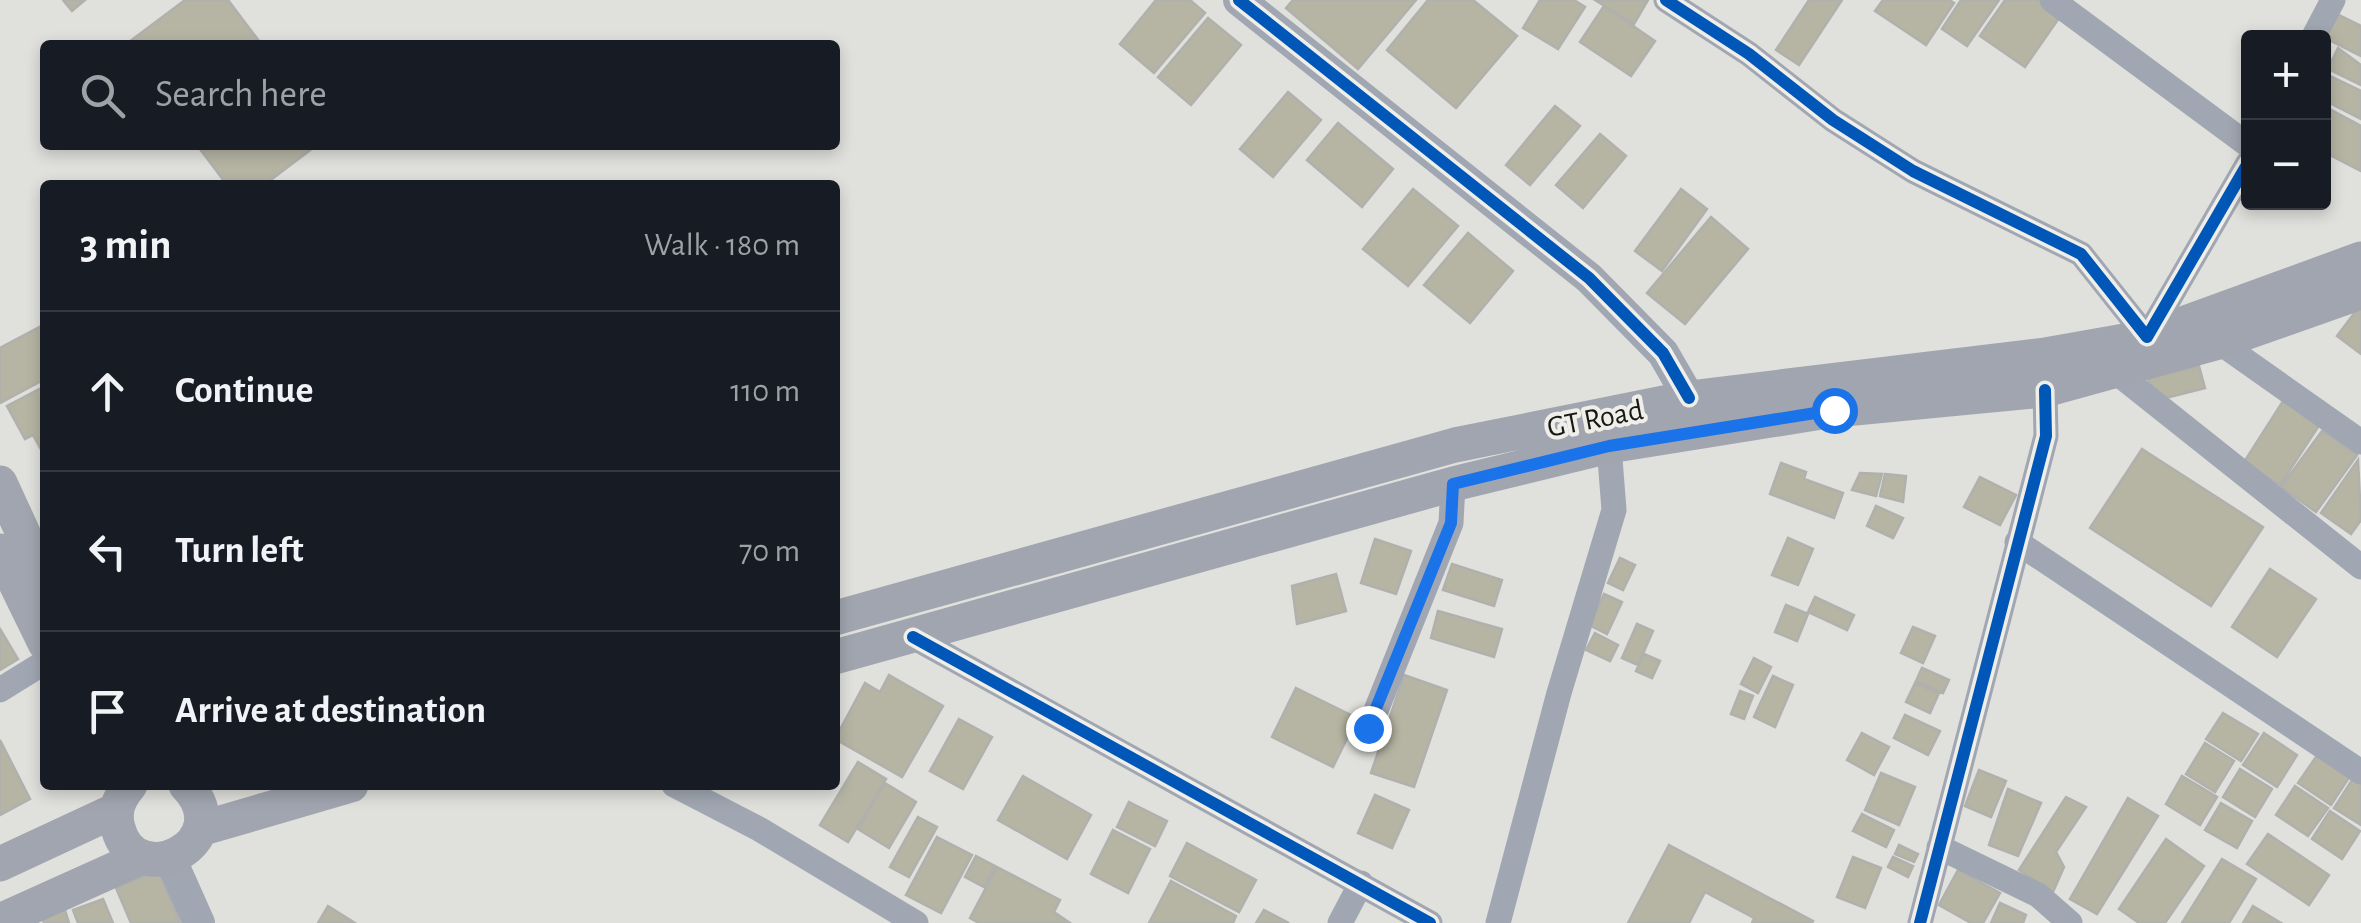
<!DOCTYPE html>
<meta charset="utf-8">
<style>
:root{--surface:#171b24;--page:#20242c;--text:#f1f3f6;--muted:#9ea1a6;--line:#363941}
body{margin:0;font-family:"Alegreya Sans",sans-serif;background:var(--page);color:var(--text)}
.controls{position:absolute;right:30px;top:30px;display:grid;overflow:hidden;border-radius:10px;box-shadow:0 5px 15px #0003}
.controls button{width:90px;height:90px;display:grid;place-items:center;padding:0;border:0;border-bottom:2px solid var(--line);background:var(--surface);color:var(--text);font:50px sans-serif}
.stop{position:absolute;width:30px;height:30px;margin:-22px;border:8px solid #1a73e8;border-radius:50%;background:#fff}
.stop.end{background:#1a73e8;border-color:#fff;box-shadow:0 2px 10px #0008}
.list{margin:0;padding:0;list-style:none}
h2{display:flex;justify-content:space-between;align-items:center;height:130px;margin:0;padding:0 40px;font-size:42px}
h2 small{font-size:32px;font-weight:400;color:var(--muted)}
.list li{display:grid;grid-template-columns:65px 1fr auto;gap:30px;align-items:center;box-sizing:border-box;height:160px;padding:0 40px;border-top:2px solid var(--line)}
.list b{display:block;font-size:38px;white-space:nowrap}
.list em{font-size:32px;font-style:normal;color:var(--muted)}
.icon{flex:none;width:55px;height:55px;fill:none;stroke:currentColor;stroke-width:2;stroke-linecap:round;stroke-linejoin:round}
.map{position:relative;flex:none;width:2361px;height:923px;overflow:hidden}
.search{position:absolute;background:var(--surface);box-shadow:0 5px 15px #0003;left:40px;top:40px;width:800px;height:110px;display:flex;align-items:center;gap:25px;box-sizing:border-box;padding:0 35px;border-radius:10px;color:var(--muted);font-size:38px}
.panel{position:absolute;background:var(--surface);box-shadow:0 5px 15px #0003;left:40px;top:180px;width:800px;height:610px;border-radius:10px}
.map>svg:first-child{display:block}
.building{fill:#b6b5a4;stroke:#b0b0ad;stroke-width:2.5}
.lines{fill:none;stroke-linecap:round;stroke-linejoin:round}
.minor{stroke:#a1a7b2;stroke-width:25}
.tertiary{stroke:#a1a7b2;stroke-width:32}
.secondary{stroke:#a0a5af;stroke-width:35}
.cycleway-casing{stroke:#efeee8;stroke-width:19}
.cycleway{stroke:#0057b8;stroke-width:12}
.route{stroke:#1a73e8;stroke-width:12}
.labels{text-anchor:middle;stroke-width:8;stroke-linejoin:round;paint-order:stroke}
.street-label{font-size:30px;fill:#171714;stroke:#efeee8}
</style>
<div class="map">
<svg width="2361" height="923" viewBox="0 0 2361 923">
<rect width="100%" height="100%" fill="#e0e0dc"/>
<path class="building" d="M63 0H85L72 11Z
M185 0H228L262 45H125Z
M1156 0H1190L1205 13 1154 73 1120 44Z
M1293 0H1416L1358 69 1286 8Z
M1428 0H1473L1517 36 1456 108 1387 50Z
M1540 0H1574L1585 7 1558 49 1523 28Z
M1595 0H1648L1634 24Z
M1809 0H1842L1799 65 1776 50Z
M1883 0H1949L1954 3 1926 45 1875 11Z
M1961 0H1999L1967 46 1942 29Z
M2005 0H2055L2066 8 2025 67 1980 36Z
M1604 6 1655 41 1631 76 1580 42Z
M2337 14 2361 26V56L2325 38Z
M1208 18 1241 45 1191 105 1158 77Z
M2338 48 2361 65V85L2328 69Z
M2324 73 2361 91V119L2324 100Z
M1288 92 1321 120 1273 177 1240 149Z
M1555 106 1580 126 1530 185 1506 165Z
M2324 106 2361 126V171L2324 152Z
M1338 123 1393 169 1362 207 1307 160Z
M1600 134 1626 156 1583 208 1556 185Z
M197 145H317L264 185H227Z
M1413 189 1458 226 1408 286 1363 249Z
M1681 189 1707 209 1662 271 1635 251Z
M1711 217 1748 249 1685 324 1647 293Z
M1468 233 1513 271 1470 323 1424 285Z
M2359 307 2361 309V354L2337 336Z
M45 324V379L0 403V348Z
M2199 366 2205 388 2154 401 2148 379Z
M45 386V457L33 435 25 439 7 406Z
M2285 398 2322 421 2280 485 2244 462Z
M2322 431 2357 455 2316 512 2281 487Z
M2142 449 2263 527 2211 606 2090 528Z
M2358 460 2361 520 2351 534 2321 513Z
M1781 463 1806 472 1804 479 1843 493 1834 518 1770 494Z
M1860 473 1882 474 1876 496 1852 490Z
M1885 474 1906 476 1903 502 1880 496Z
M1980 477 2016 495 2000 525 1964 507Z
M1876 506 1903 518 1893 538 1867 526Z
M1788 538 1813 549 1798 585 1772 575Z
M1375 539 1411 551 1396 594 1361 583Z
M1620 558 1635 565 1623 590 1608 583Z
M1452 564 1502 580 1494 606 1443 590Z
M2270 569 2316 599 2277 657 2232 627Z
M1336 574 1346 611 1297 624 1292 586Z
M1604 594 1622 602 1607 634 1589 625Z
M1815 597 1854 615 1847 630 1808 612Z
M1786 605 1808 614 1797 641 1775 632Z
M1438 611 1502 629 1494 657 1431 638Z
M1637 624 1653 631 1638 665 1622 658Z
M1913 627 1935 636 1923 663 1901 653Z
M0 629 18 659 0 670Z
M1595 633 1618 645 1610 661 1586 650Z
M1644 654 1660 661 1652 678 1636 671Z
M1754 658 1771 667 1758 693 1741 684Z
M1922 668 1949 680 1943 693 1916 681Z
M889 675 943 706 902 777 835 739 865 683 880 692Z
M1404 675 1447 690 1414 787 1371 773Z
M1773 676 1793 685 1775 727 1754 717Z
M1915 683 1939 693 1930 713 1906 702Z
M1296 688 1357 718 1333 767 1272 737Z
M1740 691 1753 696 1744 719 1731 714Z
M2223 713 2258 734 2241 761 2206 739Z
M1905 715 1940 731 1928 755 1894 738Z
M959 719 992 737 963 789 930 771Z
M1862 733 1889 747 1874 775 1847 760Z
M2264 733 2297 755 2277 787 2243 765Z
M0 740 30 799 0 815Z
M2205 743 2234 761 2215 792 2186 774Z
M2318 754 2350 776 2331 805 2298 783Z
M858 762 886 779 848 842 820 825Z
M2240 769 2272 789 2255 817 2223 797Z
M1979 770 2006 781 1991 817 1965 806Z
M1881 773 1915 787 1899 825 1865 810Z
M1023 776 1091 815 1067 859 998 820Z
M2182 776 2217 797 2200 825 2166 804Z
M2354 777 2361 781V825L2334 808Z
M885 783 916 802 889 848 858 829Z
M2295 786 2328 808 2308 836 2276 815Z
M2008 789 2041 803 2018 856 1989 845Z
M1375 795 1409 810 1392 848 1358 833Z
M2066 797 2086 807 2056 852 2064 867 2053 892 2019 870Z
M2128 798 2158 816 2097 914 2070 899Z
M1129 802 1167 821 1155 846 1117 827Z
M2221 803 2252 821 2237 848 2205 830Z
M2330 811 2360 831 2342 859 2312 839Z
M1862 814 1894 830 1886 847 1853 831Z
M918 817 937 827 909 877 890 867Z
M1113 830 1150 849 1128 893 1091 874Z
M2268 834 2329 875 2309 905 2247 864Z
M937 837 972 855 941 913 906 895Z
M2166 839 2204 866 2165 923H2139L2119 909Z
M1187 843 1256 880 1239 912 1170 876Z
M1669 845 1813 921 1812 923H1752L1754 918 1705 892 1689 923H1628Z
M1899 845 1918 854 1914 862 1895 854Z
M976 856 995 866 984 887 965 877Z
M1853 857 1881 868 1865 908 1837 897Z
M1893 857 1913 866 1908 877 1888 867Z
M2222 859 2256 879 2229 923H2182Z
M997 867 1060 900 1054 912 1070 923H979L970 918Z
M158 870 180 923H131L116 888Z
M1958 870 2000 893 1983 923H1971L1939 905Z
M1171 881 1236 916 1233 923H1149Z
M103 899 113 923H78L73 910Z
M2000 903 2026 915 2023 923H1991Z
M328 906 355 923H318Z
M2253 906 2281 923H2243Z
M64 907 69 923H44L41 914Z
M1264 910 1289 923H1256Z"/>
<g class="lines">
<path class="minor" d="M1666 0 1749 54 1833 120 1913 171 2081 254 2147 337 2248 163
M2052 0 2248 145
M2313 38 2333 0
M2219 342 2361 442
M2117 373 2361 567
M2017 542 2361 772
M913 637 1430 923
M0 690 45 662
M1369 728 1451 523 1453 484
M674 785 759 829 916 923
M1939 847 2038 895 2070 923
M1340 923 1361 883
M1498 923 1559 693 1614 510 1609 446
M1920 923 2046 436 2045 390"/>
<path class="tertiary" d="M1239 0 1589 278 1663 353 1689 398
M170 858 199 923"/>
<path class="secondary" d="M0 483 45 581
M0 551 45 643
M835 618 1455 445 1689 398 2045 355 2147 337 2361 259
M835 657 1453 484 1609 446 1834 410 2045 390 2219 342 2361 292
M130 785C119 798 113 811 118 828 135 895 241 842 186 785
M200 829 351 785
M0 864 116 810
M0 921 142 857"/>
<g class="cycleway-casing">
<path id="cycleway" d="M1239 0 1589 278 1663 353 1689 398
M1666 0 1749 54 1833 120 1913 171 2081 254 2147 337 2248 163
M913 637 1430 923
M1920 923 2046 436 2045 390"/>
</g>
<use href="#cycleway" class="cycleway"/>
</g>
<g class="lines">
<path class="route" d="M1368 728 1451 523 1453 484 1609 446 1834 410"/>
</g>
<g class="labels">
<g class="street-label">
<text transform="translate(1595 418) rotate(-11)" y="10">GT Road</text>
</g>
</g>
</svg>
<div class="controls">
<button>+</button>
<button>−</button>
</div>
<div class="stop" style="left:1834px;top:410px"></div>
<div class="stop end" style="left:1368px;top:728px"></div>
<div class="search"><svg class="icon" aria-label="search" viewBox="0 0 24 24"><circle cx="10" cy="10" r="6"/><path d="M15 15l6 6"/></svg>Search here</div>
<section class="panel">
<h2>3 min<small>Walk · 180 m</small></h2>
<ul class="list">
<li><svg class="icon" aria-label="ahead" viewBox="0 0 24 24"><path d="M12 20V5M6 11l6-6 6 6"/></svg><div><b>Continue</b></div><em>110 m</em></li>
<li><svg class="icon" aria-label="left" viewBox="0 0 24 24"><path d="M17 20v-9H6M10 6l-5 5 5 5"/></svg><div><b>Turn left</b></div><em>70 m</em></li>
<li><svg class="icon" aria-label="arrive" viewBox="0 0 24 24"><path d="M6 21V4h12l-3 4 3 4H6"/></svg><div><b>Arrive at destination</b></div></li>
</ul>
</section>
</div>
